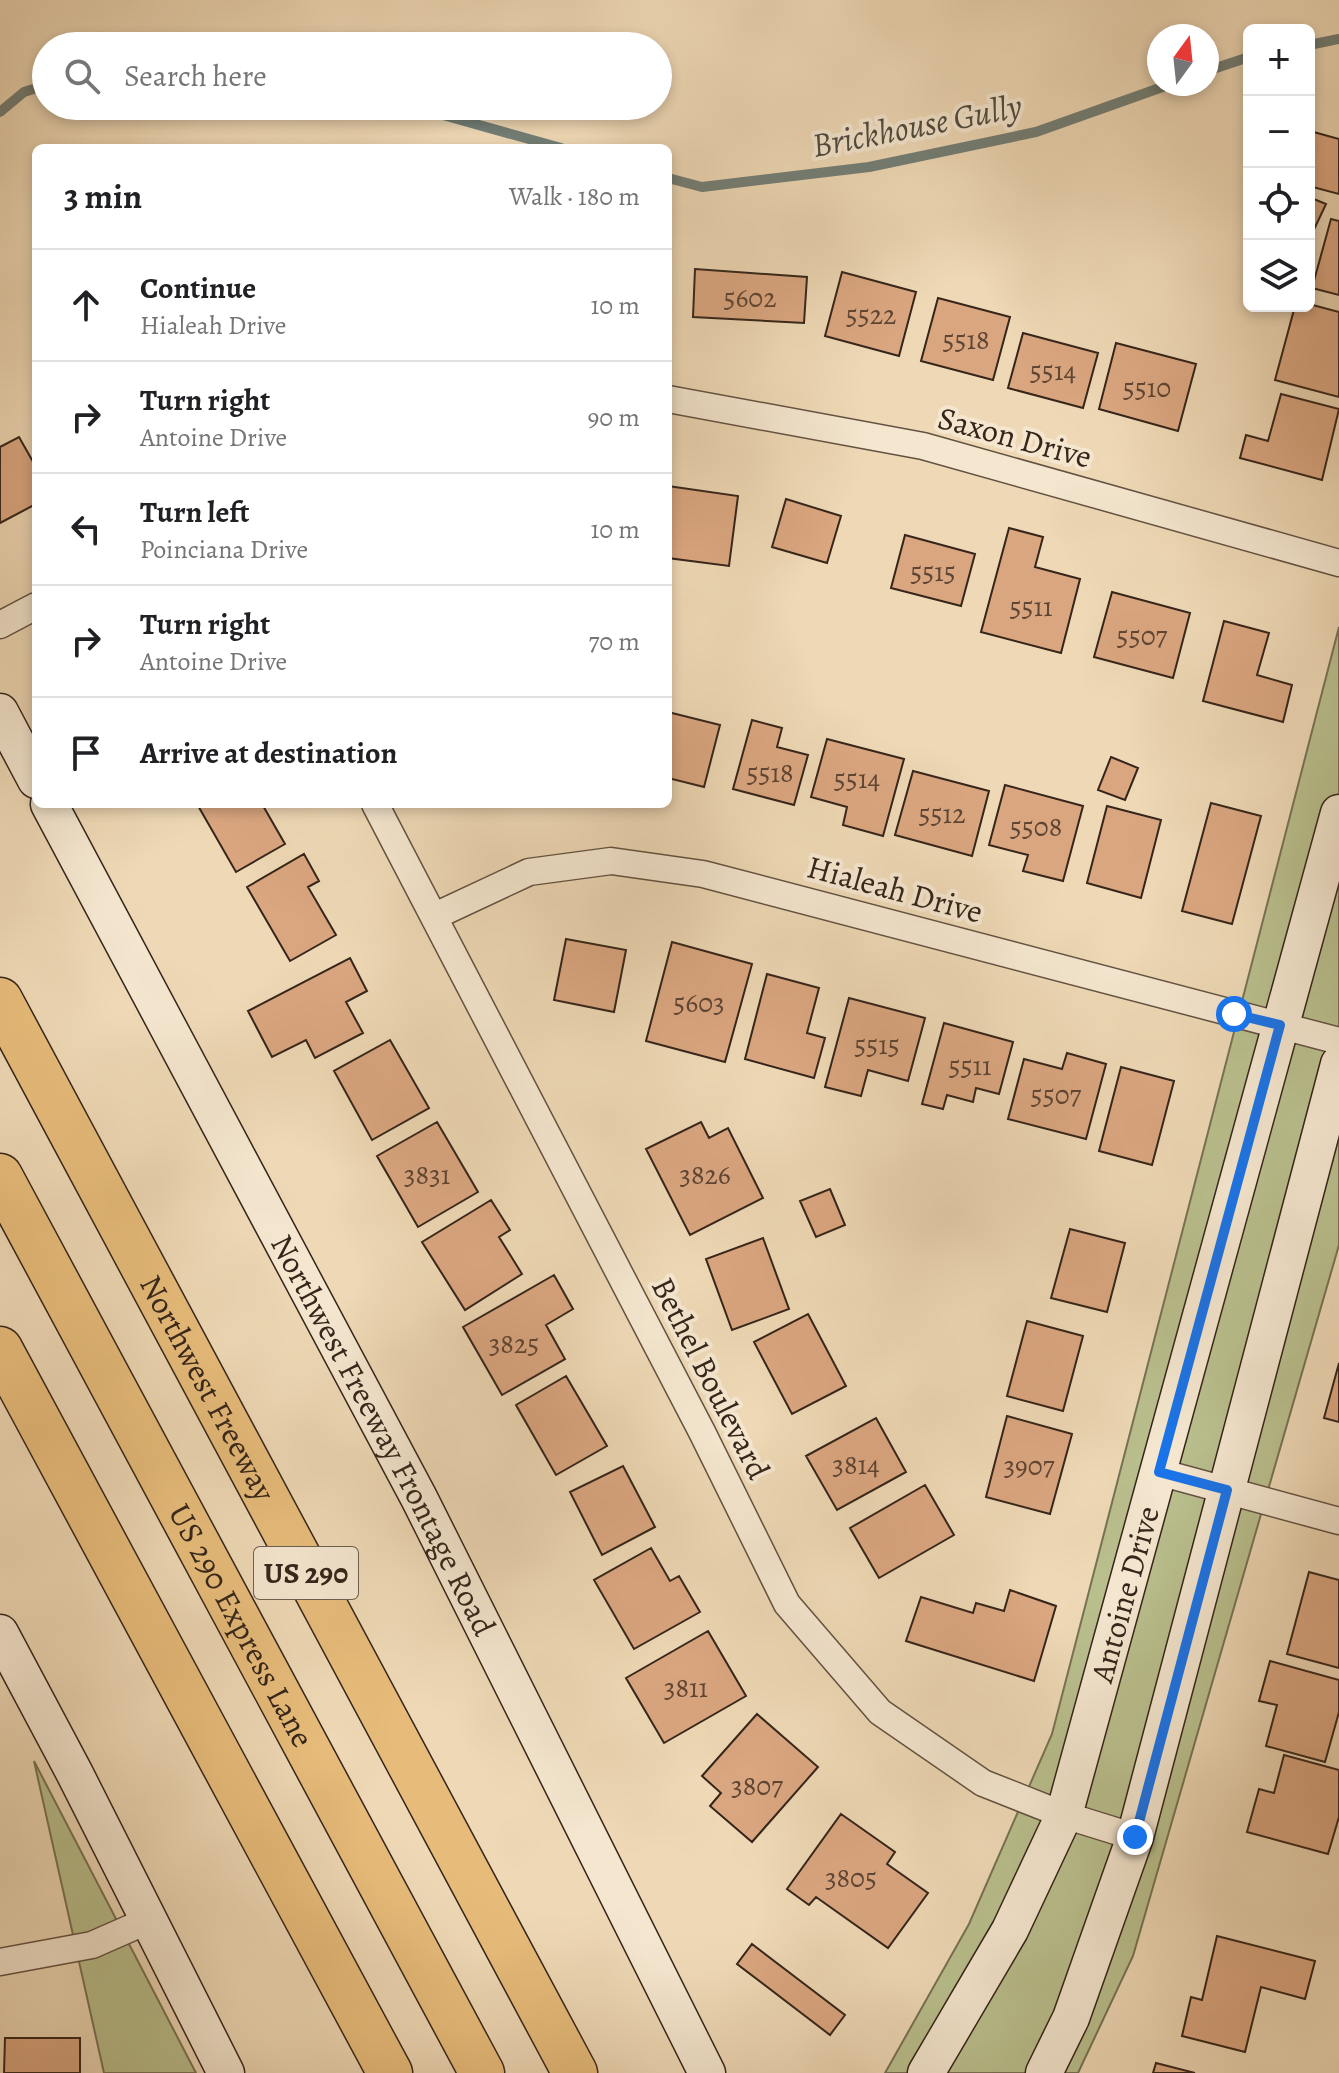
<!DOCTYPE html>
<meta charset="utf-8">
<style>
:root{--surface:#fff;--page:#f2f2f2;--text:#202124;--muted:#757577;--line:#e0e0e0}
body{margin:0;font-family:Alegreya,serif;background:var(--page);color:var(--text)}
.controls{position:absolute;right:24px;top:24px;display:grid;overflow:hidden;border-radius:12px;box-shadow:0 4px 12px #0003}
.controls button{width:72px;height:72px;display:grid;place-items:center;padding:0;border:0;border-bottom:2px solid var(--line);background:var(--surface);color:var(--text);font:40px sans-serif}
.compass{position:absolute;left:1147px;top:24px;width:72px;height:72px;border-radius:50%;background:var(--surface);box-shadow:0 4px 12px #0003;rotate:15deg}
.stop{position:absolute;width:24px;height:24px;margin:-18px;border:6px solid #1a73e8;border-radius:50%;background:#fff}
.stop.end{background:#1a73e8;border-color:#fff;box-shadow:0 2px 8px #0008}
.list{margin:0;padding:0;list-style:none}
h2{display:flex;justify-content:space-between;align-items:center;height:104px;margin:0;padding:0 32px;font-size:34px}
h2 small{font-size:26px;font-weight:400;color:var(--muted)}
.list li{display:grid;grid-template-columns:52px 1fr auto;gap:24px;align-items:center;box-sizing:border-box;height:112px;padding:0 32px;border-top:2px solid var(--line)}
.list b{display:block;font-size:30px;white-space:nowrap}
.list p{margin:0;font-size:26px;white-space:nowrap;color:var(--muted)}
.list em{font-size:26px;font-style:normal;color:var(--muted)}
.icon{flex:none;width:44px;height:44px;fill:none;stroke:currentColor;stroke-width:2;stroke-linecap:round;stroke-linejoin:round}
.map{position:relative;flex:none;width:1339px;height:2073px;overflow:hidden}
.search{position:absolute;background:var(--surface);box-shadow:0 4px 12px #0003;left:32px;top:32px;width:640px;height:88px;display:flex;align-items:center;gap:20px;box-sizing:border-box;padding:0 28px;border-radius:44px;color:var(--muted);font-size:30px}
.panel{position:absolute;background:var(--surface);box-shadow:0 4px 12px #0003;left:32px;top:144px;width:640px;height:664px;border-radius:12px}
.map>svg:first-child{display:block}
.green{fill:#b9bf8d;stroke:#777254;stroke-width:2}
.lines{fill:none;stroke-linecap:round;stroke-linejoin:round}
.stream{stroke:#727e76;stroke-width:10}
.building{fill:#daa680;stroke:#35251a;stroke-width:2}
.street-casing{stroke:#635241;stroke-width:29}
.secondary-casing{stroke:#35251a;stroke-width:39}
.highway-casing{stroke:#35251a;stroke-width:47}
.street{stroke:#f4e6cf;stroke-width:26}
.secondary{stroke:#f4e6cf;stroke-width:36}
.highway{stroke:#e7bc7a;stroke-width:44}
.route{stroke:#1a73e8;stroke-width:10}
.labels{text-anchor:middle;stroke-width:8;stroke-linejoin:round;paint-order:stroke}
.number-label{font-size:28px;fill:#5e4534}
.shield{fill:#f4e6cf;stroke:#6e5f50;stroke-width:2}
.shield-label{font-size:30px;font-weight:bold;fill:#35251a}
.street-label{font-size:32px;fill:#35251a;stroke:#f4e6cf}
.water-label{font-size:34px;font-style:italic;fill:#4e4a40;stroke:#f4e6cf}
</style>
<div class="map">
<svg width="1339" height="2073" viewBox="0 0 1339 2073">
<rect width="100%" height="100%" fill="#eed8b5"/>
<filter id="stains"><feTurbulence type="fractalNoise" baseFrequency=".0025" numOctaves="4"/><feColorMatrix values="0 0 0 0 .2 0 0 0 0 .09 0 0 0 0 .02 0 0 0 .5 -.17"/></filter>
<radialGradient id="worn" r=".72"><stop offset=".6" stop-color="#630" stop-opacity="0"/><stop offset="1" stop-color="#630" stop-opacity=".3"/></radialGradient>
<path class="green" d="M1339 627V1245L1133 1956 1078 2073H885L969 1924 1052 1734Z
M34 1761 196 2073H104Z"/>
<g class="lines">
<path class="stream" d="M1309 45 1339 39
M1207 71 1249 57
M411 106 561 148
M0 112 24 92 46 85
M668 178 702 187 869 167 1036 132 1171 84"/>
</g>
<path class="building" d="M1310 131 1339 139V194L1309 186Z
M1309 197 1326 204 1310 238H1309Z
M1331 219 1339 221V295L1312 288Z
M695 269 807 277 804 323 693 317Z
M842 272 916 292 899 356 825 336Z
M938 298 1010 317 993 380 921 361Z
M1309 304 1339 312V397L1275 380 1295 306Z
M1023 333 1098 353 1083 408 1008 388Z
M1116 343 1196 364 1178 431 1099 409Z
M1281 394 1339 409 1322 480 1240 458 1246 435 1268 441Z
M19 437 36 467V504L0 523V447Z
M668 486 738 496 729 566 668 558Z
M786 499 841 516 827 563 772 547Z
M1009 528 1043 537 1035 567 1080 579 1061 653 981 632Z
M905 535 975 554 961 606 891 588Z
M1112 592 1190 613 1173 678 1094 657Z
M1224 621 1269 633 1257 675 1292 685 1283 722 1203 701Z
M668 712 720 725 704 787 668 778Z
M752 720 782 728 777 747 808 755 794 805 733 789Z
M827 739 904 759 883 836 843 825 847 807 811 797Z
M1111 757 1138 768 1125 800 1098 790Z
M913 771 989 791 972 856 895 835Z
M1005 785 1083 806 1063 881 1023 871 1028 855 989 845Z
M1211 803 1261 816 1232 924 1182 911Z
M197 804H262L285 844 236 872Z
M1107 806 1161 820 1141 898 1087 883Z
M304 854 319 881 308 887 336 935 290 961 247 887Z
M566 939 626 950 614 1012 554 1000Z
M672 942 752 964 725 1062 646 1041Z
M350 958 367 991 346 1002 363 1033 315 1058 306 1040 272 1057 248 1011Z
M767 974 819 988 807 1033 825 1038 814 1078 745 1059Z
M849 998 925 1018 908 1081 868 1070 861 1096 825 1087Z
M944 1023 1013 1042 999 1094 976 1088 973 1102 947 1095 943 1109 922 1104Z
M390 1040 429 1108 372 1140 334 1071Z
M1067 1053 1106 1064 1086 1139 1008 1119 1024 1059 1062 1069Z
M1121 1067 1174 1081 1152 1165 1099 1151Z
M437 1122 478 1192 418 1227 377 1156Z
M701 1122 709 1138 728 1128 763 1198 690 1235 646 1149Z
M830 1189 845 1225 816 1237 800 1201Z
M491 1200 510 1230 499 1237 522 1274 465 1310 422 1242Z
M1070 1229 1125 1243 1107 1312 1051 1298Z
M763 1238 789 1309 732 1330 706 1259Z
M554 1275 573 1309 546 1325 565 1359 502 1395 463 1327Z
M808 1314 846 1386 792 1414 754 1342Z
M1027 1321 1083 1336 1063 1411 1007 1396Z
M1339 1363V1422L1324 1418Z
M566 1376 607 1446 556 1475 516 1405Z
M1007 1416 1072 1434 1050 1514 986 1497Z
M876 1418 906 1472 837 1510 806 1456Z
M623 1466 655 1527 602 1555 570 1492Z
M925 1485 954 1535 879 1578 850 1528Z
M651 1548 670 1581 679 1576 700 1612 634 1649 594 1580Z
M1309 1572 1339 1580V1668L1287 1654Z
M1010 1590 1056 1606 1034 1681 906 1641 921 1597 973 1613 976 1603 1004 1611Z
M708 1631 746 1696 664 1743 626 1678Z
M1270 1661 1339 1680V1712L1325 1762 1266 1746 1277 1705 1259 1701Z
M757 1714 818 1767 752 1842 710 1806 721 1793 702 1776Z
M1284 1755 1339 1770V1817L1328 1854 1247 1832 1259 1789 1274 1793Z
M841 1814 895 1852 887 1864 928 1893 888 1948 816 1897 809 1905 787 1889Z
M1217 1936 1315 1961 1305 1999 1261 1987 1245 2052 1182 2036 1191 1997 1202 2000Z
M752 1944 845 2015 830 2035 737 1964Z
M5 2038H80V2073H4Z
M1156 2063 1195 2073H1153Z"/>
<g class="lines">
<g class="street-casing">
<path id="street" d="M668 399 923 446 1339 563
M0 625 36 606
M375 804 702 1432 787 1604 880 1712 983 1783 1064 1815 1135 1837
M435 916 529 872 611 861 703 874 1339 1041
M1159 1472 1339 1521
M0 1962 92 1945 149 1920"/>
</g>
<g class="secondary-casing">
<g id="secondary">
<path d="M0 712 36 780"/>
<path id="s1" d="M49 804 419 1498 707 2073"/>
<path d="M0 1633 75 1774 226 2073"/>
<path id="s2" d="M926 2073 1010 1930 1064 1815 1339 813"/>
<path d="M1044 2073 1071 2018 1135 1837 1339 1064"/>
</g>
</g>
<g class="highway-casing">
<g id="highway">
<path id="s3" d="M0 1000 575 2073"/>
<path id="s4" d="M0 1176 482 2073"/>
<path d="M0 1349 390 2073"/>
</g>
</g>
<use href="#street" class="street"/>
<use href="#secondary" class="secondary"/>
<use href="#highway" class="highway"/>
</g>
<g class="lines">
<path class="route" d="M1135 1837 1227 1490 1159 1472 1280 1025 1234 1014"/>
</g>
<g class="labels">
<g class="number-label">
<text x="750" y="307">5602</text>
<text x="871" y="324">5522</text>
<text x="966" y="349">5518</text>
<text x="1053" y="380">5514</text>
<text x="1147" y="397">5510</text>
<text x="933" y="581">5515</text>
<text x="1031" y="616">5511</text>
<text x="1142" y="645">5507</text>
<text x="770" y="782">5518</text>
<text x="857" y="788">5514</text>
<text x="942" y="823">5512</text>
<text x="1036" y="836">5508</text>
<text x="699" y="1012">5603</text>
<text x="877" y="1054">5515</text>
<text x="970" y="1075">5511</text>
<text x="1056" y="1104">5507</text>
<text x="427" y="1184">3831</text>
<text x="705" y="1184">3826</text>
<text x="514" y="1353">3825</text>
<text x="856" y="1474">3814</text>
<text x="1029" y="1475">3907</text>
<text x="686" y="1697">3811</text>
<text x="757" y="1795">3807</text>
<text x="851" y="1887">3805</text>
</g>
<rect class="shield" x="254" y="1547" width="104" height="52" rx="6"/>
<g class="shield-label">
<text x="306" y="1583">US 290</text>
</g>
<g class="street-label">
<text transform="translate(1015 437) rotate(15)" y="11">Saxon Drive</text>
<text transform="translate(895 889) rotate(15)" y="11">Hialeah Drive</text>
<text transform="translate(711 1378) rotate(63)" y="11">Bethel Boulevard</text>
<text dy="11" stroke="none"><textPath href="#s3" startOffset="440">Northwest Freeway</textPath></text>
<text dy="11" stroke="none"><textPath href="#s1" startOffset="714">Northwest Freeway Frontage Road</textPath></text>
<text dy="11" stroke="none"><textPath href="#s2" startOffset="522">Antoine Drive</textPath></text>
<text dy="11" stroke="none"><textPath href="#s4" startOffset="510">US 290 Express Lane</textPath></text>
</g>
<g class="water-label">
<text transform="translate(917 125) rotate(-11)" y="12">Brickhouse Gully</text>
</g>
</g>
<rect width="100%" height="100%" filter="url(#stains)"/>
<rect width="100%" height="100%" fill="url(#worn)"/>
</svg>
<div class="controls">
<button>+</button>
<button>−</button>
<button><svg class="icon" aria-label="locate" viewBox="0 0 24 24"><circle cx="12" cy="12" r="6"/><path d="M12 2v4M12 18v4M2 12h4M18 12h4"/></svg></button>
<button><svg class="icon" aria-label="layers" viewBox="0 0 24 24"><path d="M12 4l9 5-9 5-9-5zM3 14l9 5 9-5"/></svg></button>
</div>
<svg class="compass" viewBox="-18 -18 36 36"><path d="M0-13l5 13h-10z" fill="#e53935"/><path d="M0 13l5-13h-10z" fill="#757577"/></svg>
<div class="stop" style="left:1234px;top:1014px"></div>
<div class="stop end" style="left:1135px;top:1837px"></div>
<div class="search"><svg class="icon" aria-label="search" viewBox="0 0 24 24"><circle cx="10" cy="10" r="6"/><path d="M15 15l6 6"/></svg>Search here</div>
<section class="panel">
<h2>3 min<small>Walk · 180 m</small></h2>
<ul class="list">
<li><svg class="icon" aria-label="ahead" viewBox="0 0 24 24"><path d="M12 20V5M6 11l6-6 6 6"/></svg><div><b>Continue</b><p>Hialeah Drive</p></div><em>10 m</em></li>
<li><svg class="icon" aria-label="right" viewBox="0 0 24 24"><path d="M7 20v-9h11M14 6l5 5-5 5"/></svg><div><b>Turn right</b><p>Antoine Drive</p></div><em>90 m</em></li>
<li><svg class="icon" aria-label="left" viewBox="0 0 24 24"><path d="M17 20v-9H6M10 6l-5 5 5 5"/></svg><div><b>Turn left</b><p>Poinciana Drive</p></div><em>10 m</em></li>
<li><svg class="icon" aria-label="right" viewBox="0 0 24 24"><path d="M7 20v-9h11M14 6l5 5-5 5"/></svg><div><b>Turn right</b><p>Antoine Drive</p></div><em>70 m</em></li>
<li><svg class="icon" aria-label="arrive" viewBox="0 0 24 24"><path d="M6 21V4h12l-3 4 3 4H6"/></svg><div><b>Arrive at destination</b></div></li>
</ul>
</section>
</div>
